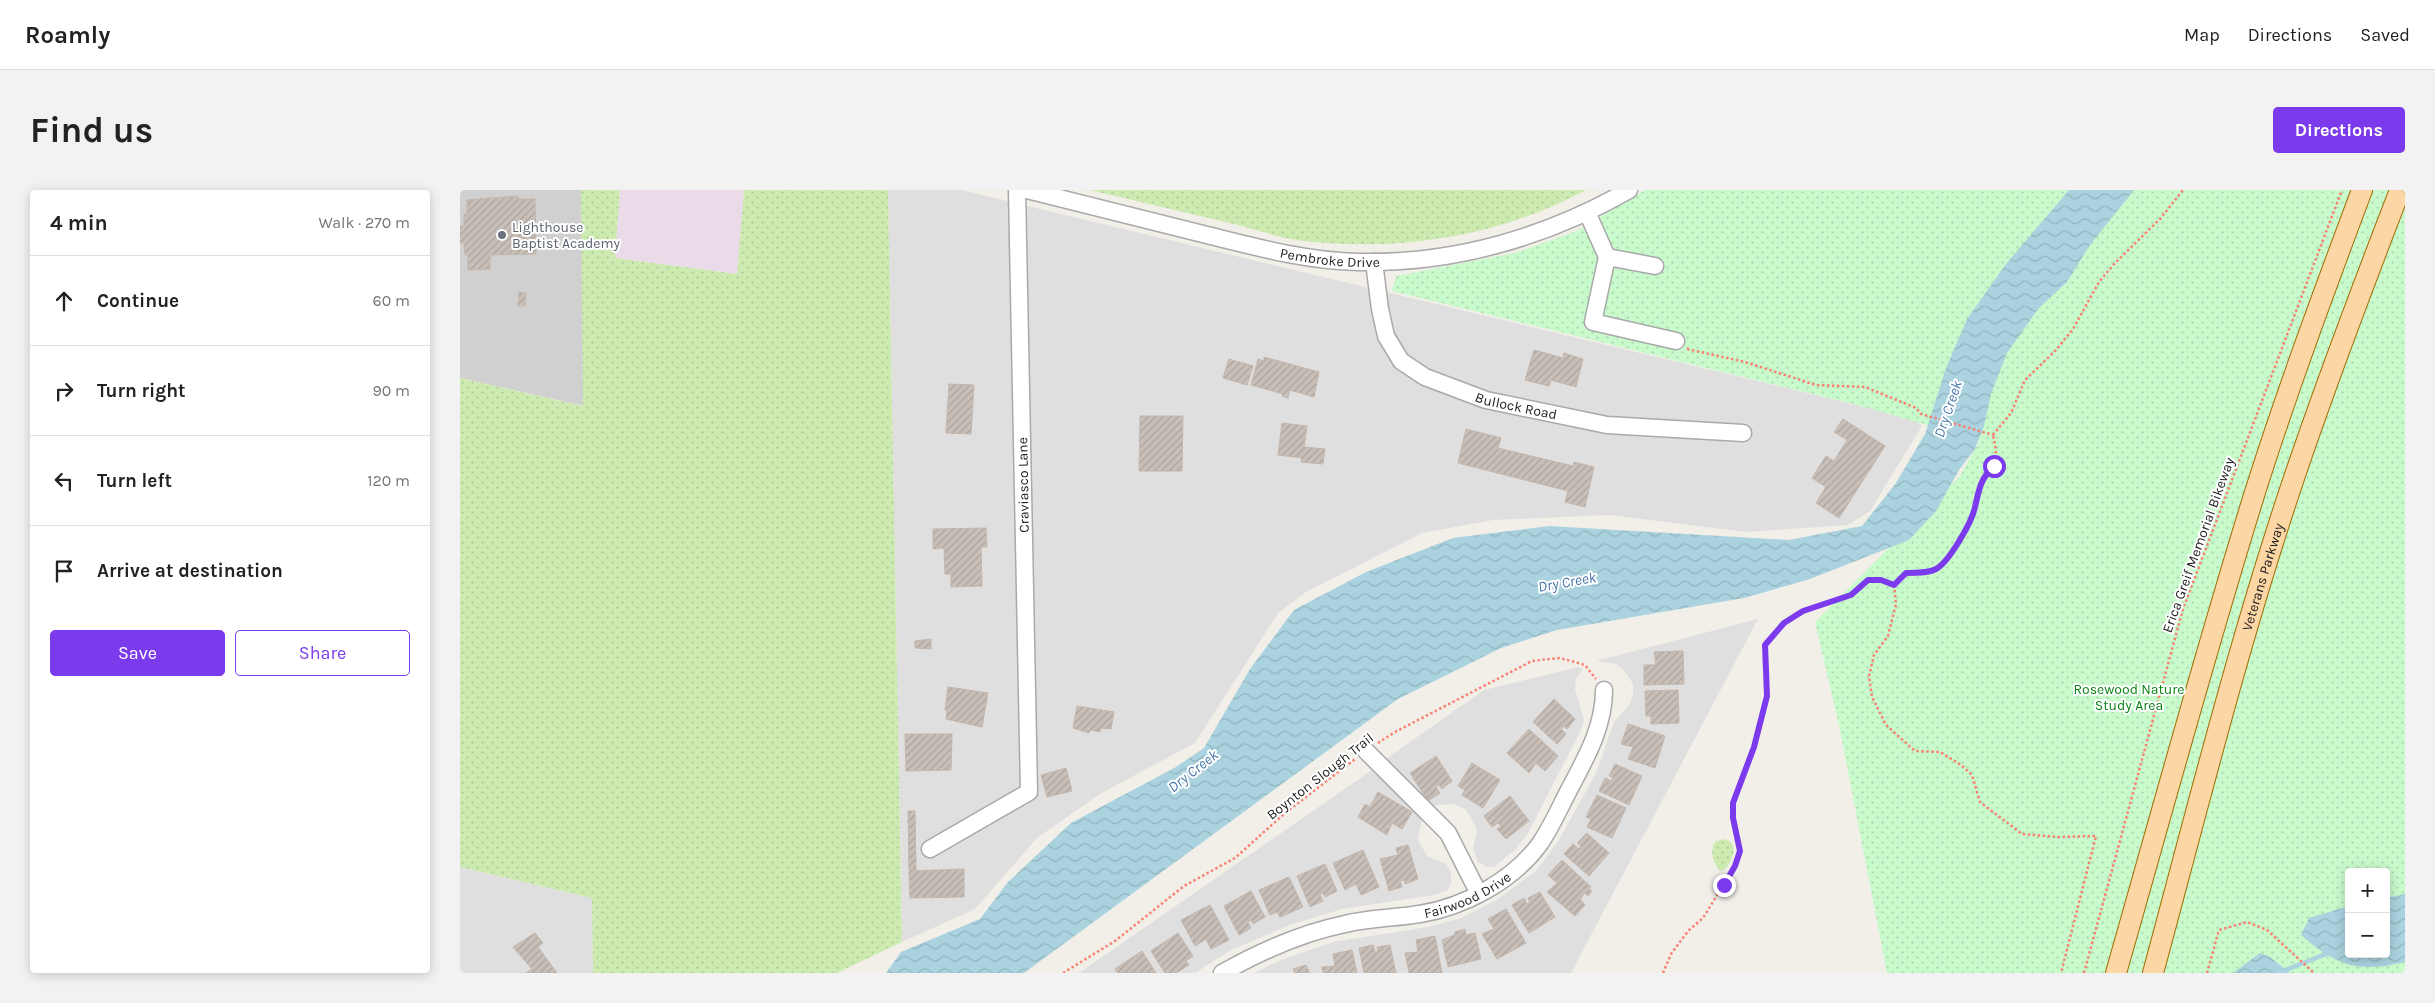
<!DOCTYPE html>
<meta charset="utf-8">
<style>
:root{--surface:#fff;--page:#f2f2f2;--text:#222;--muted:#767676;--line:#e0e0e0;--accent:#7c3aed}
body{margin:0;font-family:Karla,sans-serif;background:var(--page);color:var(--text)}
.controls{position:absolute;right:15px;bottom:15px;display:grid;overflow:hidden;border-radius:5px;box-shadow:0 2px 12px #0003}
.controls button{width:45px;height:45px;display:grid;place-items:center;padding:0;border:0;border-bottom:1px solid var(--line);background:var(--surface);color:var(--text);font:25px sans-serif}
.stop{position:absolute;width:15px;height:15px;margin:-11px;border:4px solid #7c3aed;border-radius:50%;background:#fff}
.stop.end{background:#7c3aed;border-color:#fff;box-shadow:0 1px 5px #0008}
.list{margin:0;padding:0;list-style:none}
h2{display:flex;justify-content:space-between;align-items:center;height:65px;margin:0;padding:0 20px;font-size:21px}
h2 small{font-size:16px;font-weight:400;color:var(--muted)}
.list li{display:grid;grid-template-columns:32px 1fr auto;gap:15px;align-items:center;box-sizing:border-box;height:90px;padding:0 20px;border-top:1px solid var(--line)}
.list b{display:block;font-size:19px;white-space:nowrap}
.list em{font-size:16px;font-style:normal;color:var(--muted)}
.actions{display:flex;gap:10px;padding:15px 20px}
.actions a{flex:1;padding:11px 0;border:1px solid var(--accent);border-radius:5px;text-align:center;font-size:18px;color:var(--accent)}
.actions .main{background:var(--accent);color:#fff}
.icon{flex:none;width:28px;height:28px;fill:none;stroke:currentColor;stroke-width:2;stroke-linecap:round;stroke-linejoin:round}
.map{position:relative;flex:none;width:1945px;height:783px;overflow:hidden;border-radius:5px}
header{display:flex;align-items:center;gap:30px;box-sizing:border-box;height:70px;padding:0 25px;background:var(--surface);border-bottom:1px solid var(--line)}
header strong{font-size:24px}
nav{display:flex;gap:28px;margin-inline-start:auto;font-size:18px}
.intro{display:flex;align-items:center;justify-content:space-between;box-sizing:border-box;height:120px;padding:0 30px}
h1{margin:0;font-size:35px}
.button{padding:12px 22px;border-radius:5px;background:var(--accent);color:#fff;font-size:18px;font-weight:700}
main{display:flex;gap:30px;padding:0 30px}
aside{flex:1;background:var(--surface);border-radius:5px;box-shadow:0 2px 12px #0003}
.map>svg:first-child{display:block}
.residential{fill:#e0dfdf}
.industrial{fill:#ebdbe8}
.religious{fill:#d0d0d0}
.grass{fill:url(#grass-dots)}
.park{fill:url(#park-dots);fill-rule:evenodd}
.water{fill:url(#water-waves)}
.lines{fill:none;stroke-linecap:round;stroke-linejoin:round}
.stream{stroke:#aad3df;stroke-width:4.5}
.building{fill:url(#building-hatch);stroke:#c4b6ab}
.minor-casing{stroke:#a9a9a9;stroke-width:19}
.major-casing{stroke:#a06b00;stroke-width:22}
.path{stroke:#fa8072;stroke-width:2.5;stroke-dasharray:2.5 2.5;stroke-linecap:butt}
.minor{stroke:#fff;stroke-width:16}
.major{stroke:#fcd6a4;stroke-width:20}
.route{stroke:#7c3aed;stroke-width:6}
.worship-dot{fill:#6b7280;stroke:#fff;stroke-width:2}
.labels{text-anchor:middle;stroke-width:4;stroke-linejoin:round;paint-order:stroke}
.worship-label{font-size:14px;fill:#5b616d;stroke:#fff;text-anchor:start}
.street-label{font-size:14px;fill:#222;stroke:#fff}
.park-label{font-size:14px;fill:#0c8416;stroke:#fff}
.water-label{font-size:15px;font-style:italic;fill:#4a7aab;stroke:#fff}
</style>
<header>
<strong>Roamly</strong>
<nav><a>Map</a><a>Directions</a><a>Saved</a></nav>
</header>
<div class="intro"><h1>Find us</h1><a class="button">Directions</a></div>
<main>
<aside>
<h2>4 min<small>Walk · 270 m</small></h2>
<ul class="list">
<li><svg class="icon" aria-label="ahead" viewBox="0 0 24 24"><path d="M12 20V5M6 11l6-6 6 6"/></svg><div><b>Continue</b></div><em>60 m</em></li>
<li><svg class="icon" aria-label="right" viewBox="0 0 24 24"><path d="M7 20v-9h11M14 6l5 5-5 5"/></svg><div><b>Turn right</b></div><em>90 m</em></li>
<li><svg class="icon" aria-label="left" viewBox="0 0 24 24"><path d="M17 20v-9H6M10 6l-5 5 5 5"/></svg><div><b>Turn left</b></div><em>120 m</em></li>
<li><svg class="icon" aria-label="arrive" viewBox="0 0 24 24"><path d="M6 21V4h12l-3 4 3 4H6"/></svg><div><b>Arrive at destination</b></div></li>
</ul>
<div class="actions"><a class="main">Save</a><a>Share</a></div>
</aside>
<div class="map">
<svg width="1945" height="783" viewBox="0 0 1945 783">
<defs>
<pattern id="grass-dots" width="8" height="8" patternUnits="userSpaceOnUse" patternTransform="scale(1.25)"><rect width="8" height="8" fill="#cdebb0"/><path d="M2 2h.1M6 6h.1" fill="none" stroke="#b0c997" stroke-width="1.8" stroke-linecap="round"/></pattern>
<pattern id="park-dots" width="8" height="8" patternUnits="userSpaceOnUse" patternTransform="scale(1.25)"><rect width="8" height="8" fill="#c8facc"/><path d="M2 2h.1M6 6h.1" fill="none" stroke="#acd6af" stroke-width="1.8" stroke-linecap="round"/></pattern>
<pattern id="water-waves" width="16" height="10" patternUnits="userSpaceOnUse" patternTransform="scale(1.25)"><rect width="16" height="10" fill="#aad3df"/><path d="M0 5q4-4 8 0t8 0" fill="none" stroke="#92b5bf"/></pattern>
<pattern id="building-hatch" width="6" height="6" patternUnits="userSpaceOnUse" patternTransform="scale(1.25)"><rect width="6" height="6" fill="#c7bfb8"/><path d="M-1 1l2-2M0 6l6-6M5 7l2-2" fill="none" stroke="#aba49e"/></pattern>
</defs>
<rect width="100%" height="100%" fill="#f2efe9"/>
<path class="residential" d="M428 0H501L1455 229 1462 236 1410 321 1388 335 1287 342 1149 325 1033 330 962 343 846 402 818 423 735 553 640 604 577 648 515 719 442 752Z
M1298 429 1111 783H794L821 770 873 752 968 737 1001 728 1038 709 1076 681 1099 650 1136 583 1154 532 1169 515 1173 506V494L1164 480 1156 474 1136 471Z
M1119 477 1123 479 1116 489 1115 499 1124 530 1121 540 1068 643 1056 659 1034 677H1027L1018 672 1013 659 1017 641 1012 629 1005 619 994 614 969 616 923 571 1024 500Z
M912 580 962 627 958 650 967 666 986 674 991 682V693L988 700 974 705 882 719 830 735 771 760 735 783H619Z
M0 677 132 708 133 783H0Z"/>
<path class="industrial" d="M160 0H284L278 84 155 68Z"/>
<path class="religious" d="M0 0H121L124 216 0 188Z"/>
<path class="grass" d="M121 0H160L155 68 277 84 284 0H428L442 752 377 783H133L132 708 0 677V188L123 216Z
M630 0H1126C1041 46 941 62 844 51 821 48 797 40 774 34 726 23 678 11 630 0Z
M1263 649C1281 652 1273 671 1264 680L1260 681C1252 671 1250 662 1255 652Z"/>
<path class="park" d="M1185 0H1945V783H1427L1380 540 1355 432 1500 286 1520 250 1394 214 932 101 936 86 1055 63 1117 41ZM1889 682H1926V764H1889Z"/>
<path class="water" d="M1609 0H1674L1630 55 1607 92 1578 119 1547 163 1531 204 1524 236 1515 259 1499 280 1476 321 1449 350 1350 389 1284 408 1097 440 1041 458 938 509 564 783H426L441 762 520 729 548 692 611 633 716 577 744 558 790 479 834 420 906 382 993 348 1089 336 1329 350 1402 336 1436 293 1465 244 1486 178 1507 129 1546 74Z
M1945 704V772C1897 783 1877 776 1841 745L1849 728 1889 716V764H1926V708Z
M1800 763 1810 767 1830 783H1773Z"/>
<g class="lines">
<path class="stream" d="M1818 783 1871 762"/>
</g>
<path class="building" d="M58 6 59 9H75L76 64 30 65V79L8 80V65H5L4 53H0V36H4V24H7V10Z
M59 102 66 103 65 116H58Z
M1074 160 1103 168 1104 163 1123 169 1116 197 1091 190 1089 196 1065 190Z
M804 167 859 182 854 207 830 200 828 208 822 206 823 204 791 195 798 169 804 171Z
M769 169 793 176 787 195 763 188Z
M489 194 514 195 511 244 486 243Z
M680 226H723L722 281H679Z
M1383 229 1425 256 1379 328 1356 313 1366 297 1352 288 1366 266 1374 271 1387 250 1374 242Z
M822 233 847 236 844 257 865 259 863 274 841 272 842 268 818 265Z
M1006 239 1041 248 1038 258 1113 276 1114 272 1134 277 1125 317 1105 312 1108 301 998 273Z
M526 338 527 357H521L522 396 491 397V384H485L484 358 473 359V339Z
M471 449V459L455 458V451Z
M1223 461 1224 494 1184 495V475H1196L1194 462Z
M488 497 528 503 522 537 486 529 487 520H485Z
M1218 500 1219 533 1191 534V526H1186L1185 501Z
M1094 509 1115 529 1107 539 1104 536 1101 539 1106 544 1097 554 1073 532Z
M617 516 654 522 651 539 641 538 640 542 630 540 629 543 613 538Z
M1168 534 1205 546 1195 578 1168 569 1173 557 1161 554Z
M1069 539 1098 566 1085 581 1076 573 1069 583 1047 563Z
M445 544H492L491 580 446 581Z
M976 566 992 591 982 599 979 595 976 597 980 603 968 611 950 583Z
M1012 573 1040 590 1023 618 1002 605 1005 600 998 596Z
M1155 574 1182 586 1169 615 1139 601 1145 588 1151 591 1153 587 1149 586Z
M606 578 612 601 587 607 581 585Z
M918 602 952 622 942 639 932 633 927 645 898 627 905 614 910 617Z
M1137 605 1166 618 1152 648 1127 637 1131 629 1126 627Z
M1050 606 1069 631 1046 649 1037 639 1041 636 1038 633 1032 637 1024 626Z
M448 621H455L456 680H449Z
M1127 643 1149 663 1129 686 1104 664 1113 654 1119 659 1121 656 1117 653Z
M948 655 958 689 945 694 944 690 940 691 942 697 929 701 920 669 938 665 936 658Z
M903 660 919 697 901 705 896 694 885 700 873 673Z
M1102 670 1131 697 1129 699 1132 701 1128 706 1125 703 1120 709 1125 715 1115 726 1087 702 1097 693 1088 685Z
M865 674 877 701 865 707 863 703 860 705 863 711 850 717 837 686Z
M504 679V707L450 708 449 681Z
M829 687 843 717 820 727 817 722 810 725 799 700Z
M791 701 805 727 793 734 791 730 788 732 791 738 779 745 764 716Z
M1080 702 1095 727 1069 743 1052 715 1064 708 1067 714 1070 712 1068 708Z
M750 715 769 750 751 759 746 749 735 756 721 730Z
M1046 719 1066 753 1037 769 1022 744 1034 739 1028 729Z
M1005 739 1006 745 1015 743 1021 769 988 777 982 750 995 745V742Z
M75 743 83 753 78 757 97 783H66L72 779 53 757Z
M718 743 733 766 726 771 729 775 716 783H705L691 761Z
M975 746 982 783H949L945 763 958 762 956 750Z
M913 755 915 762H918L917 757 930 755 936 783H904L899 758Z
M892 760 897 783H863L862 777 875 776 873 764Z
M682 761 696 783H658L655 779Z
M846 775 850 783H835L833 779Z"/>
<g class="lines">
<g class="minor-casing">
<g id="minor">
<path id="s1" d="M567 0C625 14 682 29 739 43 792 56 844 71 899 72 994 74 1087 47 1169 0"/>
<path d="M1127 22 1147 67 1133 132 1216 151"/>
<path d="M1147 67 1195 76"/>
<path id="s2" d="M914 72 920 119 926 146 941 171 965 187 1026 210 1147 235 1283 243"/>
<path d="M906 561 988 643 1019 704"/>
<path d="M470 659 569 602 557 0"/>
<path id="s3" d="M762 783C801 761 841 743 885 734 909 728 935 728 960 724 1004 717 1052 691 1079 655 1091 638 1100 617 1110 598 1127 566 1144 536 1144 500"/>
</g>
</g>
<g class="major-casing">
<g id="major">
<path d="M1656 783C1702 622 1746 459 1796 299 1828 198 1865 99 1902 0"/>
<path id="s4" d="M1693 783C1736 624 1776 463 1828 306 1862 203 1901 101 1940 0"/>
</g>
</g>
<path class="path" d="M1227 159 1285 172 1356 195 1405 197 1456 218 1461 224 1533 245
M1533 245 1551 223 1565 190 1596 160 1613 139 1639 92 1655 73 1700 29 1723 0
M1434 395 1436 414 1428 446 1414 465 1409 486 1412 507 1426 535 1455 561 1480 562 1501 575 1512 585 1520 612 1562 644 1598 647 1636 646 1601 783
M918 553 935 542 1072 471 1099 468 1115 472 1125 475 1136 489
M603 783 655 751 724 696 775 668 824 624 895 569
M1203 783 1211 764 1228 741 1243 728 1275 676 1280 661 1273 628V613L1293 557 1307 506 1305 455 1324 433 1343 421 1391 405 1408 391 1421 390 1434 395 1446 383C1457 382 1467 384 1476 379 1488 372 1506 340 1512 328 1516 318 1516 308 1518 298 1527 270 1542 283 1533 245
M1624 783 1723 419 1882 0
M1747 783 1759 740 1787 732 1807 740 1854 783"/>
<use href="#minor" class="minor"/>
<use href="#major" class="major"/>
</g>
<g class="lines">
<path class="route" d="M1264 695 1275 676 1280 661 1273 628V613L1294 557 1307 506 1305 455 1324 433 1343 421 1391 405 1408 390H1421L1434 395 1446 383C1457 382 1466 384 1476 379 1489 372 1512 332 1515 317 1519 300 1520 289 1534 276"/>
</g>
<circle class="worship-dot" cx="42" cy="45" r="5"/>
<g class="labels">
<g class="worship-label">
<text x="52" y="42">Lighthouse<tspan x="52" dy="16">Baptist Academy</tspan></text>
</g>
<g class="street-label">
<text dy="5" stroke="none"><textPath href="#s1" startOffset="311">Pembroke Drive</textPath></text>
<text dy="5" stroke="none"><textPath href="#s2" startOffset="229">Bullock Road</textPath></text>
<text transform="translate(563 295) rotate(-91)" y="5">Craviasco Lane</text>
<text transform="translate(1738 355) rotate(-70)" y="5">Erica Greif Memorial Bikeway</text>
<text dy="5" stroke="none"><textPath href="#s4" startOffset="411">Veterans Parkway</textPath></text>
<text transform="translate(860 586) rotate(-38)" y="5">Boynton Slough Trail</text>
<text dy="5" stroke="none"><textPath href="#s3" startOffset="260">Fairwood Drive</textPath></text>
</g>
<g class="park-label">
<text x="1669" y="504">Rosewood Nature<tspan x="1669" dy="16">Study Area</tspan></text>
</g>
<g class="water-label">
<text transform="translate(1488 219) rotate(-71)" y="5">Dry Creek</text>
<text transform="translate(1107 392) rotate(-10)" y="5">Dry Creek</text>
<text transform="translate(733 581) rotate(-38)" y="5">Dry Creek</text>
</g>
</g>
</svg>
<div class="controls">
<button>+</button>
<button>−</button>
</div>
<div class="stop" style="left:1534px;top:276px"></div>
<div class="stop end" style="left:1264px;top:695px"></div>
</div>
</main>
